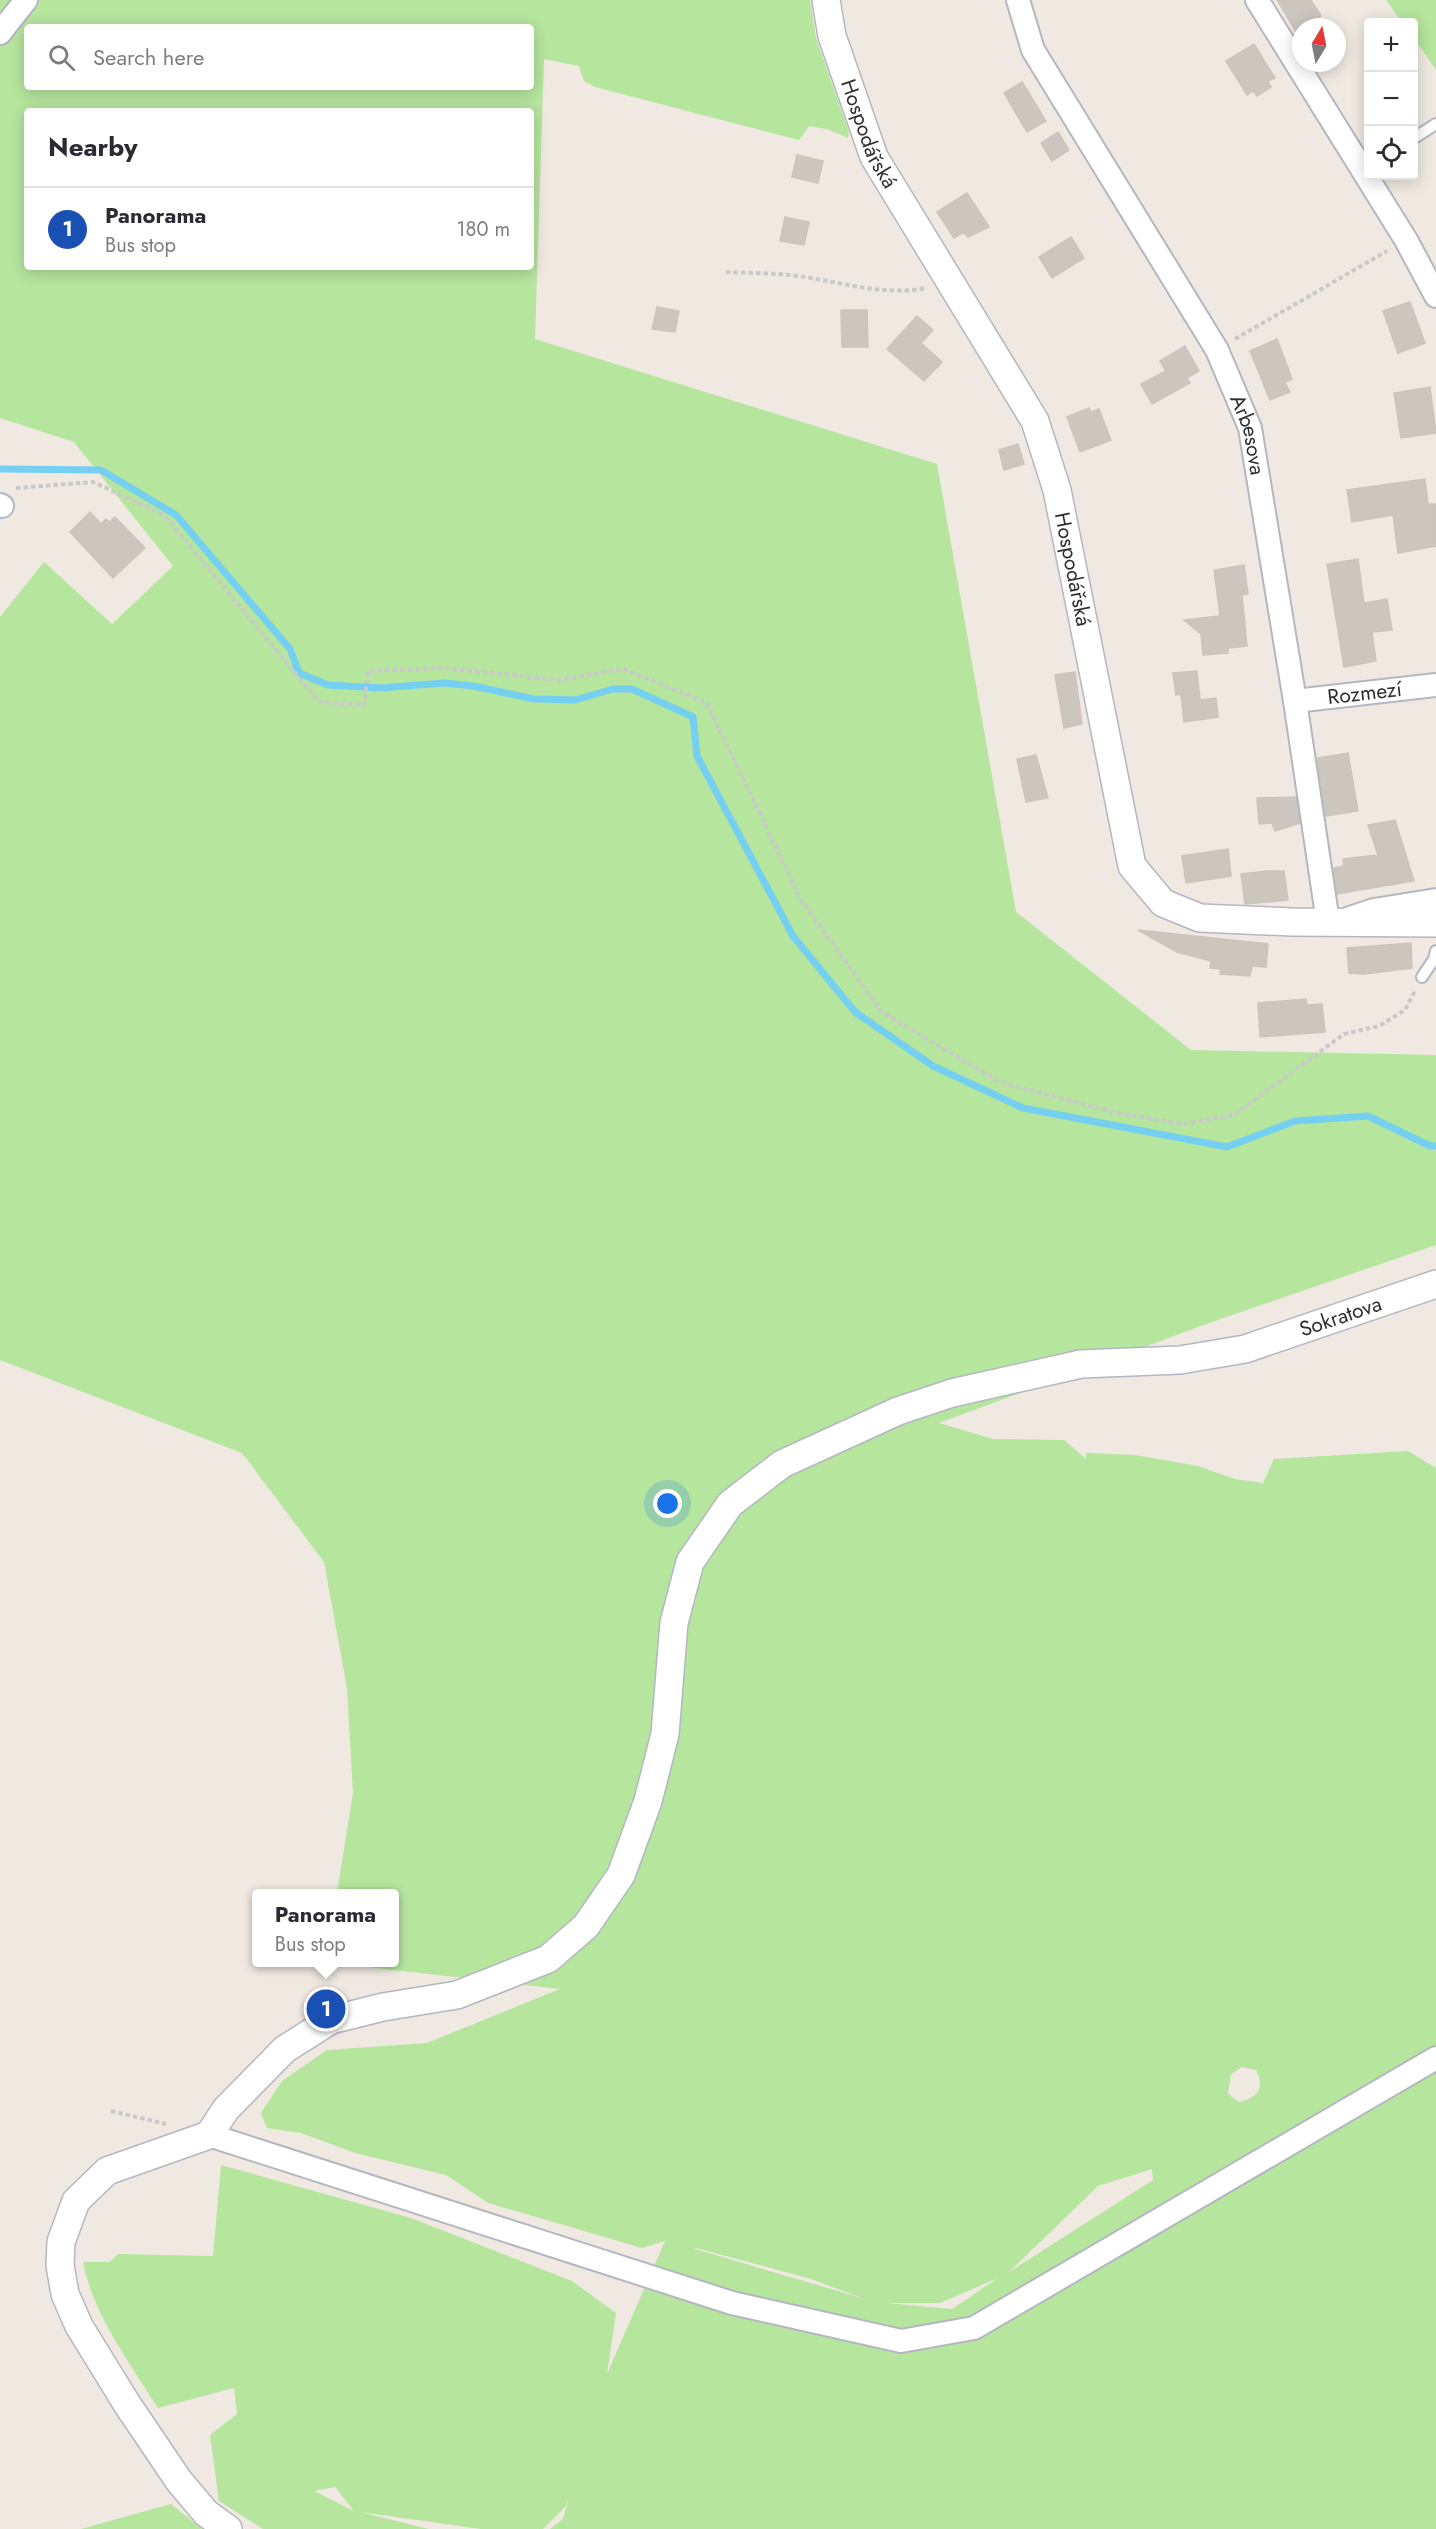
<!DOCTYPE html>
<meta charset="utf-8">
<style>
:root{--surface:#fff;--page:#f2f2f3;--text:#2b2b33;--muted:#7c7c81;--line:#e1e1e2;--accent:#0b8043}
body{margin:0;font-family:Jost,sans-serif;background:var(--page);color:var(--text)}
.controls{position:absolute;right:18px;top:18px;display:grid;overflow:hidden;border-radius:6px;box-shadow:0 3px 15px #0003}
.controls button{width:54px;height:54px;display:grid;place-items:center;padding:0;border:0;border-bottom:2px solid var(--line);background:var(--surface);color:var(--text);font:30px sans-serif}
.compass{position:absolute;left:1292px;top:18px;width:54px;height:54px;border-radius:50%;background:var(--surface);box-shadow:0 3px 15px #0003;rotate:10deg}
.you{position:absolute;left:668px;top:1504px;width:21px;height:21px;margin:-15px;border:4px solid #fff;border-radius:50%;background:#1a73e8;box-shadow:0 0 0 9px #1a73e833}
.badge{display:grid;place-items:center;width:39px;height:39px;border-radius:50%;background:var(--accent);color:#fff;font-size:20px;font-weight:700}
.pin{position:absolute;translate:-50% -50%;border:3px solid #fff;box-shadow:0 2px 6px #0006}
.popup{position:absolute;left:252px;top:1889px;width:147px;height:78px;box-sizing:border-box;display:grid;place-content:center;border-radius:6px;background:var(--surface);filter:drop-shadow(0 2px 4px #0005);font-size:20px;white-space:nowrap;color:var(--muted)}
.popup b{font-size:22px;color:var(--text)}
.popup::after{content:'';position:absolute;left:50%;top:100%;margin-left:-12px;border:12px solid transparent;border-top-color:var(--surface)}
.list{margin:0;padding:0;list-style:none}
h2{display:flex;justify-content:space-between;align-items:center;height:78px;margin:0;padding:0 24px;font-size:26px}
h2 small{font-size:20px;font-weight:400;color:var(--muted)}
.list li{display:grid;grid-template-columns:39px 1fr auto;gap:18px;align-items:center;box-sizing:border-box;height:84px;padding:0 24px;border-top:2px solid var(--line)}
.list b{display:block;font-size:22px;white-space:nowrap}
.list p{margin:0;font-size:20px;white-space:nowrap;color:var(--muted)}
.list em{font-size:20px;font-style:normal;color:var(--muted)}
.icon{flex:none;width:33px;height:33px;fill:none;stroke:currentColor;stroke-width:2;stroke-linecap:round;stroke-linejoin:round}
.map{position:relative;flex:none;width:1436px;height:2529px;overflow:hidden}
.search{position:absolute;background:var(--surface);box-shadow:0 3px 15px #0003;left:24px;top:24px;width:510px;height:66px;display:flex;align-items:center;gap:15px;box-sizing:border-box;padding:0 21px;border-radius:6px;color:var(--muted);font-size:22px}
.panel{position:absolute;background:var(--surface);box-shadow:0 3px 15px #0003;left:24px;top:108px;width:510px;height:162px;border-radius:6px}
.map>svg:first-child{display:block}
.green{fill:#b6e59e;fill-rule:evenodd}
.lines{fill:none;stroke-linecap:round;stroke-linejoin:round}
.stream{stroke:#75cff0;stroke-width:7}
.building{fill:#cbc7bf;stroke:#cbc5ba;stroke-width:1.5}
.service-casing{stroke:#b4b7c1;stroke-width:14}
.minor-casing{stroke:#b4b7c1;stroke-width:26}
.tertiary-casing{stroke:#b4b7c1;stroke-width:30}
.path{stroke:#c9c9c9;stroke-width:4;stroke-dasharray:4.5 3;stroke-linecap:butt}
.service{stroke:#fff;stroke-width:10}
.minor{stroke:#fff;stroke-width:22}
.tertiary{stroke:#fff;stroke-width:27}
.labels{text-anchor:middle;stroke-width:4.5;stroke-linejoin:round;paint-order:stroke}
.street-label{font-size:21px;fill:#2e2e2e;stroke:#fff}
</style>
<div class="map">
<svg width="1436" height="2529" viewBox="0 0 1436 2529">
<rect width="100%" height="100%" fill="#efe9e1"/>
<path class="green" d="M0 0H810L816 38 849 132 848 138 827 129 809 126 799 140 595 87 584 81 579 66 544 59 535 339 937 464 1016 912 1191 1050 1436 1055V1245L1209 1323 939 1423 993 1439 1064 1440 1086 1459V1453L1135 1455 1198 1466 1235 1479 1263 1483 1274 1459 1408 1451 1436 1468V2529H550L563 2519 569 2498 566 2506 543 2529H481L360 2512 429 2529H263L219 2501 210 2435 237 2414 234 2388 158 2408C129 2362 94 2316 83 2262H110L118 2254 213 2256 221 2165 411 2218 572 2281 616 2313 607 2374 665 2241 642 2248 488 2203 446 2175 355 2153 301 2133 267 2128 261 2113 282 2081 327 2050 427 2043 560 1989 332 1963 395 1962V1894L337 1893 353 1793 347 1688 324 1562 242 1453 0 1360V617L44 562 112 624 173 566 74 442 0 418ZM27 27H531V87H27ZM27 111H531V267H27ZM1242 2067 1256 2070C1266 2090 1257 2097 1239 2102L1228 2094 1231 2074ZM1152 2169 1153 2180 1009 2272 1098 2186ZM696 2248 811 2279 862 2298 695 2249ZM998 2278 952 2309 886 2303H940ZM335 2487 354 2511 314 2491Z
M1386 0H1436V70L1414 38V22H1402Z
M171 2504 202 2529H81Z"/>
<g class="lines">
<path class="stream" d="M0 469 101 470 176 515 290 649 299 673 328 685 381 688 444 683 473 686 534 699 575 700 613 689H632L693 717 697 756 793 936 855 1012 933 1066 1023 1108 1227 1147 1295 1121 1368 1116 1430 1146H1436"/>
</g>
<path class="building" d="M1277 0H1311L1321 16 1296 32Z
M1254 44 1275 78 1268 81 1271 87 1257 96 1253 91 1247 95 1226 61Z
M1022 82 1046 121 1027 132 1004 93Z
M1058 132 1069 150 1052 161 1041 143Z
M797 155 823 161 818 183 792 177Z
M967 193 989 227 968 237 964 232 954 238 937 212Z
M785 217 809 222 804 245 780 241Z
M1071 237 1084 258 1052 278 1039 257Z
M1410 302 1425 343 1398 353 1383 311Z
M657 307 679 311 675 332 652 329Z
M841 310H867L868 347H842Z
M917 316 933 330 921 343 942 362 924 381 887 349Z
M1277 339 1292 379 1285 382 1290 392 1270 400 1250 351Z
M1185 346 1199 371 1187 378 1190 383 1152 404 1141 384 1166 371 1160 361Z
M1430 387 1436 433 1401 438 1394 393Z
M1089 408 1091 412 1099 409 1111 440 1080 452 1067 417Z
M1018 444 1024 464 1004 470 999 450Z
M1425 479 1428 504H1436V546L1398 553 1393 515 1352 522 1347 490Z
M90 512 101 524 106 519 109 522 115 517 145 548 113 578 70 532Z
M1358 559 1364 603 1387 599 1392 630 1372 632 1376 661 1344 667 1327 564Z
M1244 565 1248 594 1242 595 1247 646 1228 648V653L1203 655 1201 634 1184 620 1220 616 1214 570Z
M1197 671 1200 700 1216 698 1218 717 1184 722 1181 694 1176 695 1173 673Z
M1075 672 1082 724 1064 728 1055 675Z
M1348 753 1358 811 1326 816 1317 758Z
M1036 755 1048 798 1026 802 1017 759Z
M1296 797 1300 823 1275 831 1272 823 1259 824 1257 798Z
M1395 820 1414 881 1337 894 1334 868 1344 866 1343 859 1378 855 1368 825Z
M1228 849 1231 876 1186 883 1182 856Z
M1267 871H1284L1288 900 1245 904 1241 874Z
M1138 930 1268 944 1266 967 1252 966 1250 976 1220 974 1221 969 1210 968 1211 961 1177 952Z
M1411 943 1412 968 1364 974 1349 973 1347 948Z
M1306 999 1307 1005 1322 1004 1325 1032 1260 1037 1258 1003Z"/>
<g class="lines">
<g class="service-casing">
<path id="service" d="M1414 138 1436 124
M1422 977 1434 959 1436 951"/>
</g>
<g class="minor-casing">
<g id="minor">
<path id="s1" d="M1018 0 1033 50 1217 350 1250 428 1295 701 1328 922"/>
<path d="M1257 0 1406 240 1436 296"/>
<path d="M0 33 26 0"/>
<path d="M0 505 2 506"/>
<path id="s2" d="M1295 701 1436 685"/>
<path d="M1350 918 1374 910 1436 900"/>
<path d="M209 2135 732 2303 901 2341 974 2328 1436 2058"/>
</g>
</g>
<g class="tertiary-casing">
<g id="tertiary">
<path id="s3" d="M826 0 832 36 874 157 1035 421 1057 490 1132 866 1163 903 1200 918 1292 922 1436 923"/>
<path id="s4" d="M228 2529 206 2513 179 2481 127 2404 79 2326 65 2294 60 2265 61 2242 76 2201 107 2171 209 2135 226 2109 285 2049 331 2020 383 2007 457 1995 548 1959 586 1926 621 1875 648 1801 665 1734 674 1623 690 1562 730 1504 782 1464 898 1411 952 1393 1081 1364 1180 1360 1245 1349 1436 1284"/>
</g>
</g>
<path class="path" d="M726 272C747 273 769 273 790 275 836 280 880 297 927 288
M1235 339 1387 251
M16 488 93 482 164 515 319 702 364 705 368 671 444 668 559 680 624 669 707 703 801 900 882 1012 1000 1082 1112 1112 1182 1124 1234 1115 1344 1034 1379 1026 1405 1010 1415 991
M111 2111 166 2124"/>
<use href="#service" class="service"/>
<use href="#minor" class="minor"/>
<use href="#tertiary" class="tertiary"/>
</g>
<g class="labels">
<g class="street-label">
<text dy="7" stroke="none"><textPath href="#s3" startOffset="141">Hospodářská</textPath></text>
<text dy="7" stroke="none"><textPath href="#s1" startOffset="495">Arbesova</textPath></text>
<text dy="7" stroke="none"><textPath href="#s3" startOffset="627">Hospodářská</textPath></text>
<text dy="7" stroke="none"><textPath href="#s2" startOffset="70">Rozmezí</textPath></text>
<text dy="7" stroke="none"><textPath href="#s4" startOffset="2085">Sokratova</textPath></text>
</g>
</g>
</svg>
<div class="controls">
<button>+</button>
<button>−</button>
<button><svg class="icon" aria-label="locate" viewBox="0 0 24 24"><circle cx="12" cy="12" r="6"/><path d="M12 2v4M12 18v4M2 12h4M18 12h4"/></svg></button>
</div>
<svg class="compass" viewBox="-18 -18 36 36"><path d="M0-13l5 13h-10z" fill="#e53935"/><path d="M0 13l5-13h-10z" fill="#7c7c81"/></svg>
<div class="you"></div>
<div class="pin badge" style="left:326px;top:2009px;background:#1a4fb4">1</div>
<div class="popup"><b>Panorama</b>Bus stop</div>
<div class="search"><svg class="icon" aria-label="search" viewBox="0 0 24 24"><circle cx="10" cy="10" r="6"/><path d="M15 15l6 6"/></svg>Search here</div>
<section class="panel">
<h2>Nearby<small></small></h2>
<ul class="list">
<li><span class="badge" style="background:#1a4fb4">1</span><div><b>Panorama</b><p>Bus stop</p></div><em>180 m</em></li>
</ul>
</section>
</div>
